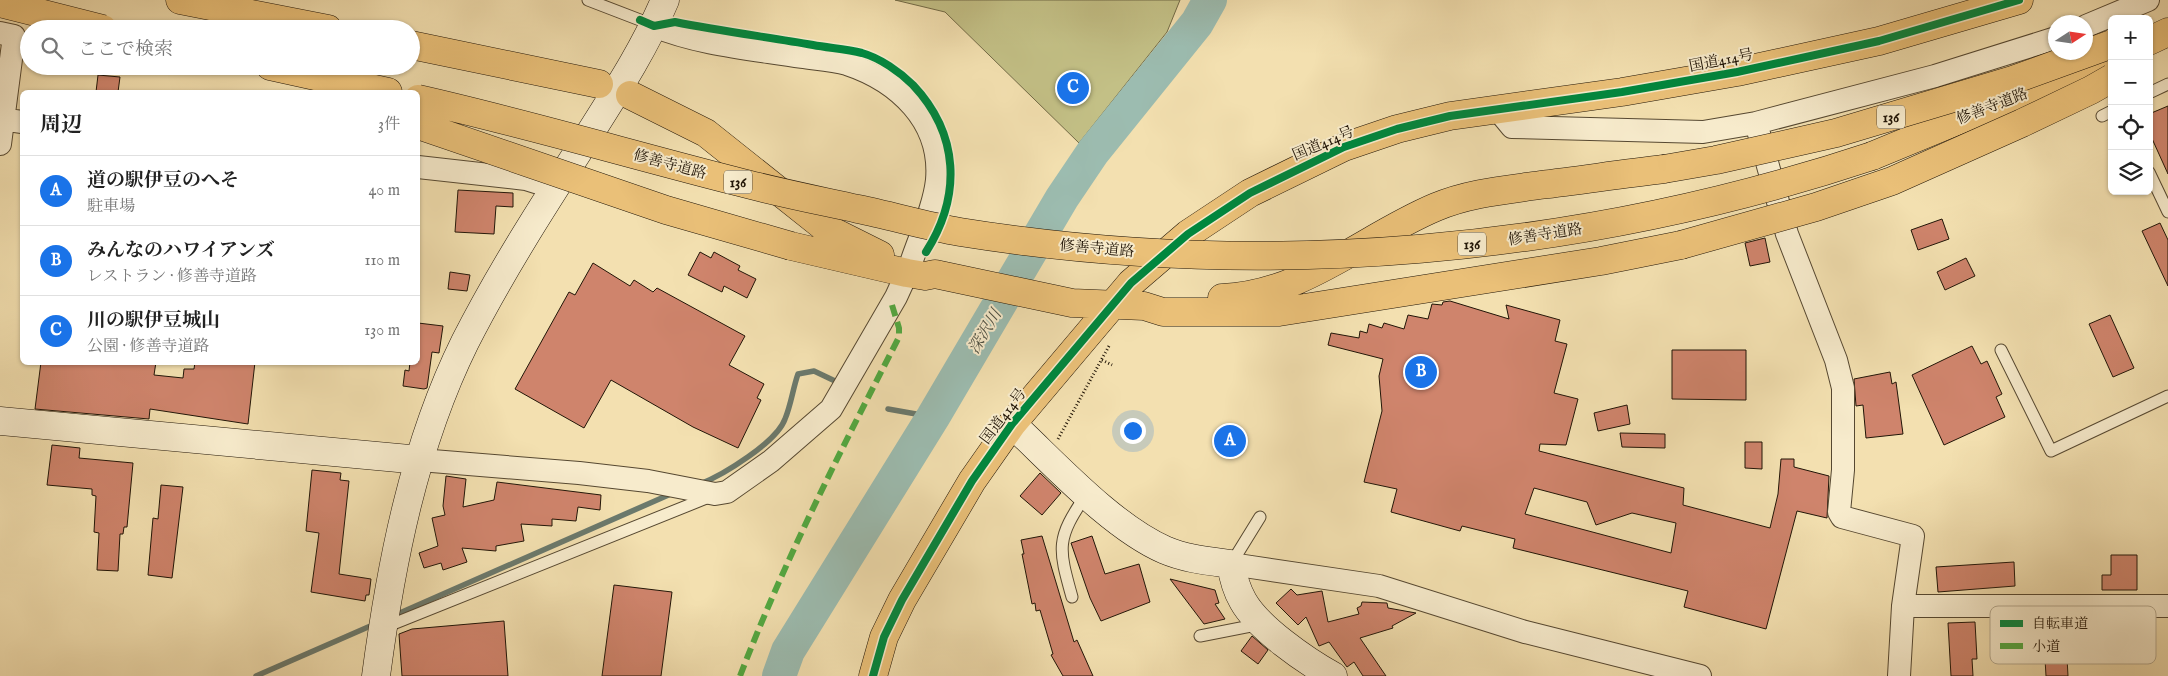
<!DOCTYPE html>
<html lang="ja">
<meta charset="utf-8">
<style>
:root{--surface:#fff;--page:#f6f6f6;--text:#222;--muted:#767676;--line:#e0e0e0;--accent:#1a73e8}
body{margin:0;font-family:"IM FELL English","Noto Serif JP",serif;background:var(--page);color:var(--text)}
.controls{position:absolute;right:15px;top:15px;display:grid;overflow:hidden;border-radius:8px;box-shadow:0 1px 4px #0004}
.controls button{width:45px;height:45px;display:grid;place-items:center;padding:0;border:0;border-bottom:1px solid var(--line);background:var(--surface);color:var(--text);font:25px sans-serif}
.compass{position:absolute;left:2048px;top:15px;width:45px;height:45px;border-radius:50%;background:var(--surface);box-shadow:0 1px 4px #0004;rotate:78deg}
.you{position:absolute;left:1132px;top:430px;width:18px;height:18px;margin:-12px;border:4px solid #fff;border-radius:50%;background:#1a73e8;box-shadow:0 0 0 8px #1a73e833}
.badge{display:grid;place-items:center;width:32px;height:32px;border-radius:50%;background:var(--accent);color:#fff;font-size:16px;font-weight:700}
.pin{position:absolute;translate:-50% -50%;border:2px solid #fff;box-shadow:0 1px 5px #0006}
.list{margin:0;padding:0;list-style:none}
h2{display:flex;justify-content:space-between;align-items:center;height:65px;margin:0;padding:0 20px;font-size:21px}
h2 small{font-size:16px;font-weight:400;color:var(--muted)}
.list li{display:grid;grid-template-columns:32px 1fr auto;gap:15px;align-items:center;box-sizing:border-box;height:70px;padding:0 20px;border-top:1px solid var(--line)}
.list b{display:block;font-size:19px;white-space:nowrap}
.list p{margin:0;font-size:16px;white-space:nowrap;color:var(--muted)}
.list em{font-size:16px;font-style:normal;color:var(--muted)}
.icon{flex:none;width:28px;height:28px;fill:none;stroke:currentColor;stroke-width:2;stroke-linecap:round;stroke-linejoin:round}
.map{position:relative;flex:none;width:2168px;height:676px;overflow:hidden}
.search{position:absolute;background:var(--surface);box-shadow:0 1px 4px #0004;left:20px;top:20px;width:400px;height:55px;display:flex;align-items:center;gap:12px;box-sizing:border-box;padding:0 18px;border-radius:28px;color:var(--muted);font-size:19px}
.panel{position:absolute;background:var(--surface);box-shadow:0 1px 4px #0004;left:20px;top:90px;width:400px;height:275px;border-radius:8px}
.map>svg:first-child{display:block}
.green{fill:#c3c086;stroke:#726a46}
.lines{fill:none;stroke-linecap:round;stroke-linejoin:round}
.stream{stroke:#6b796c;stroke-width:5.5}
.river{stroke:#9cbcb0;stroke-width:34}
.building{fill:#cf846c;stroke:#211507;fill-rule:evenodd}
.lane-casing{stroke:#564831;stroke-width:13}
.street-casing{stroke:#564831;stroke-width:24}
.secondary-casing{stroke:#211507;stroke-width:29}
.highway-casing{stroke:#211507;stroke-width:29}
.path{stroke:#211507;stroke-width:3;stroke-dasharray:1 2.5;stroke-linecap:butt}
.lane{stroke:#f7ebcc;stroke-width:11}
.street{stroke:#f7ebcc;stroke-width:22}
.secondary{stroke:#f7ebcc;stroke-width:28}
.highway{stroke:#eac078;stroke-width:28}
.highway-bridge-casing{stroke:#211507;stroke-width:29;stroke-linecap:butt}
.highway-bridge{stroke:#eac078;stroke-width:28}
.quiet{stroke:#52a941;stroke-width:6;stroke-dasharray:12 6;stroke-linecap:butt}
.cycleway-casing{stroke:#f7ebcc;stroke-width:11}
.cycleway{stroke:#00873e;stroke-width:8}
.labels{text-anchor:middle;stroke-width:4;stroke-linejoin:round;paint-order:stroke}
.shield{fill:#f7ebcc;stroke:#615542;stroke-width:1}
.shield-label{font-size:14px;font-weight:bold;fill:#211507}
.street-label{font-size:15px;fill:#211507;stroke:#f7ebcc}
.water-label{font-size:16px;font-style:italic;fill:#4c4f42;stroke:#f7ebcc}
.key{fill:#f7ebcc;stroke:#b7ab91;stroke-width:1}
.key-label{font-size:14px;fill:#211507}
</style>
<div class="map">
<svg width="2168" height="676" viewBox="0 0 2168 676">
<rect width="100%" height="100%" fill="#f3e0b0"/>
<filter id="stains"><feTurbulence type="fractalNoise" baseFrequency=".004" numOctaves="4"/><feColorMatrix values="0 0 0 0 .2 0 0 0 0 .09 0 0 0 0 .02 0 0 0 .5 -.17"/></filter>
<radialGradient id="worn" r=".72"><stop offset=".6" stop-color="#630" stop-opacity="0"/><stop offset="1" stop-color="#630" stop-opacity=".3"/></radialGradient>
<path class="green" d="M895 0H1180L1167 32 1079 143 945 12Z"/>
<g class="lines">
<path class="stream" d="M888 409 933 417
M700 484C723 475 777 442 785 419 791 405 793 388 798 374L814 371 835 381
M393 616 673 493
M256 676 375 624"/>
<path class="river" d="M779 676 788 651 933 417 1062 198 1093 152 1197 23 1210 0"/>
</g>
<path class="building" d="M98 75 120 77 118 92H96Z
M2168 106V174L2149 132V114Z
M458 190 513 193V207L496 206 494 234 455 232Z
M1942 219 1949 239 1918 250 1911 230Z
M2160 223 2168 240V286L2142 231Z
M1765 238 1770 262 1750 266 1745 243Z
M700 252 711 258 714 252 740 266 738 270 756 279 747 298 724 286 722 292 688 275Z
M1966 258 1975 276 1945 290 1937 272Z
M593 263 630 286 634 280 653 292 657 288 745 336 729 365 764 384 757 398 761 400 738 448 693 427 611 380 584 428 515 389 569 292 575 295Z
M450 272 470 275 467 291 448 289Z
M1450 301 1509 319 1506 305 1560 320 1555 341 1567 344 1554 393 1578 399 1566 445 1540 444 1539 451 1684 488 1683 505 1770 528 1778 494 1781 459H1794V467L1829 476 1827 518 1797 511 1766 629 1684 607 1688 591 1513 548 1515 539 1462 526 1460 531 1391 512 1397 489 1364 482 1382 411 1379 376 1383 359 1328 345 1331 333 1359 338 1360 331 1367 333 1369 324 1382 328 1384 323 1404 329 1408 315 1428 319 1432 304 1442 305 1443 302ZM1534 488 1587 502 1596 525 1632 513 1676 523 1671 553 1525 514Z
M2110 315 2134 368 2113 377 2089 324Z
M418 323 443 326 439 353 432 352 427 388 424 389 403 386 405 370 409 371 410 362H418Z
M1972 346 1981 364 1987 361 2002 394 1996 397 2005 417 1944 445 1912 375Z
M1672 350H1746V400L1672 399Z
M41 362H156L154 375 183 378 184 369H194L195 362H255L248 424 150 409 149 419 35 409Z
M1890 372 1892 384 1896 382 1903 434 1866 438 1863 405 1856 406 1854 379Z
M1627 405 1630 424 1598 431 1594 413Z
M1620 433 1665 434V448L1622 447Z
M1745 442H1762V469L1745 468Z
M52 445 80 448 79 458 133 463 127 527H124L123 534H120L118 571 97 570 99 533 94 532 96 496 92 495V489L47 485Z
M312 470 341 473 340 480 349 481 339 574 371 579 369 595H366L365 601 311 592 319 533 306 531Z
M1040 473 1061 493 1042 515 1020 496Z
M446 476 466 479 463 507 494 500 497 482 601 495 600 510 578 507 576 521 552 519V526L521 524 524 541 496 546V551L462 548 467 562 443 570 441 563 424 568 419 553 438 546 432 518 445 515 443 506Z
M161 485 183 487 172 578 148 575 153 518 158 519Z
M1042 536 1074 642 1077 640 1093 676H1063L1051 655 1053 654 1040 610 1036 611 1035 603 1032 604 1022 554H1024L1021 540Z
M1092 536 1105 574 1139 564 1150 602 1101 621 1090 598 1071 543Z
M2111 555H2137V590H2102V575H2111Z
M2014 562 2015 586 1938 592 1936 567Z
M1170 579 1215 590 1219 603 1215 604 1225 619 1204 624Z
M614 585 672 592 661 676H602Z
M1291 589 1297 595 1322 591 1328 622 1359 614 1357 608 1361 606 1362 602 1387 603 1388 608 1416 613 1392 626 1393 628 1360 638 1386 676H1363L1354 662 1347 667 1329 642 1319 646 1306 617 1298 625 1276 603Z
M2069 620 2070 640H2066L2068 676H2046L2044 642H2032L2031 622Z
M504 621 508 676H402L399 634 412 629Z
M1975 622 1977 659H1972L1973 676H1951L1948 623Z
M1252 636 1268 650 1258 664 1241 651Z"/>
<g class="lines">
<g class="lane-casing">
<path id="lane" d="M588 0 640 20
M2149 93 2168 84
M2102 116 2112 111
M2149 172 2168 212
M2001 350 2051 451 2168 396
M1231 564 1260 517
M1072 597C1058 547 1056 539 1086 495
M383 628 709 497
M1200 636 1261 624"/>
</g>
<g class="street-casing">
<path id="street" d="M654 26C700 45 753 49 802 57 816 59 833 60 847 64 898 81 942 121 937 180 934 207 920 236 911 263
M2086 26 2148 0
M0 33 14 36 0 144
M1498 110 1512 127 1703 132 1756 123 1935 76 2056 38
M0 119 22 122
M1756 123 1787 234 1836 360 1843 388V470L1839 512 1842 517 1913 536 1903 606 1899 676
M418 167 526 179 542 184 553 191
M420 460 579 473 648 481 715 494 727 492 771 461 831 409 896 297 907 273
M1231 564 1379 586 1525 632 1700 676
M1903 606H2168"/>
</g>
<g class="secondary-casing">
<path id="secondary" d="M0 421 420 460
M1012 424C1054 463 1112 527 1165 550 1186 559 1209 561 1231 564 1233 577 1236 589 1243 601 1258 628 1306 661 1333 676
M376 676C391 563 414 445 465 342 500 273 543 206 585 141 614 95 644 50 665 0"/>
</g>
<g class="highway-casing">
<path id="highway" d="M180 0 328 29
M2149 41 2168 32
M411 45 599 84
M270 66 388 92
M630 95 706 133 824 227 880 255
M1872 156 2112 57
M791 246 907 273 925 276 935 274 1072 303 1144 306 1163 312H1279L1601 261 1681 245
M1222 298C1304 295 1364 237 1436 207 1469 193 1505 190 1540 185 1581 180 1622 174 1664 169
M873 676 884 637 902 600 972 481 1012 424 1131 283 1188 234 1250 193 1344 147 1397 129 1450 116 1622 92 1737 72 1879 41 2019 0"/>
</g>
<path class="path" d="M1102 360 1112 365
M1058 439 1109 346"/>
<use href="#lane" class="lane"/>
<use href="#street" class="street"/>
<use href="#secondary" class="secondary"/>
<use href="#highway" class="highway"/>
<g class="highway-bridge-casing">
<path id="highway-bridge" d="M0 3 103 29
M418 99C524 123 629 154 735 181 776 192 817 200 858 209 892 216 926 226 960 232 1265 281 1580 253 1872 156
M418 125 666 210 791 246
M1664 169 1716 160 1836 133 2013 80 2112 44
M1681 245 1816 207 1892 181 2022 123 2091 90 2112 78"/>
</g>
<use href="#highway-bridge" class="highway-bridge"/>
<path class="quiet" d="M740 676C785 559 842 448 899 337V328L892 305"/>
<g class="cycleway-casing">
<path id="cycleway" d="M640 20 654 26 675 22C720 31 767 37 813 45 829 48 846 49 862 53 880 58 900 72 913 85 959 134 962 195 926 252
M873 676 884 637 902 600 972 481 1012 424 1131 283 1188 234 1250 193 1344 147 1397 129 1450 116 1622 92 1737 72 1879 41 2019 0"/>
</g>
<use href="#cycleway" class="cycleway"/>
</g>
<g class="labels">
<g class="shield">
<rect x="1877" y="105.5" width="28" height="23" rx="4"/>
<rect x="724" y="170.5" width="28" height="23" rx="4"/>
<rect x="1458" y="232.5" width="28" height="23" rx="4"/>
</g>
<g class="shield-label">
<text x="1891" y="122">136</text>
<text x="738" y="187">136</text>
<text x="1472" y="249">136</text>
</g>
<g class="street-label">
<text transform="translate(1721 60) rotate(-11)" y="5">国道414号</text>
<text transform="translate(1992 106) rotate(-21)" y="5">修善寺道路</text>
<text transform="translate(1323 143) rotate(-23)" y="5">国道414号</text>
<text transform="translate(670 164) rotate(15)" y="5">修善寺道路</text>
<text transform="translate(1545 234) rotate(-9)" y="5">修善寺道路</text>
<text transform="translate(1097 248) rotate(5)" y="5">修善寺道路</text>
<text transform="translate(1003 416) rotate(-53)" y="5">国道414号</text>
</g>
<g class="water-label">
<text transform="translate(984 331) rotate(-59)" y="6">深沢川</text>
</g>
</g>
<rect x="1990" y="606" width="166" height="58" rx="8" class="key"/>
<rect x="2000" y="620" width="23" height="7" fill="#00873e"/>
<rect x="2000" y="643" width="23" height="6" fill="#52a941"/>
<g class="key-label">
<text x="2032" y="628">自転車道</text>
<text x="2032" y="651">小道</text>
</g>
<rect width="100%" height="100%" filter="url(#stains)"/>
<rect width="100%" height="100%" fill="url(#worn)"/>
</svg>
<div class="controls">
<button>+</button>
<button>−</button>
<button><svg class="icon" aria-label="locate" viewBox="0 0 24 24"><circle cx="12" cy="12" r="6"/><path d="M12 2v4M12 18v4M2 12h4M18 12h4"/></svg></button>
<button><svg class="icon" aria-label="layers" viewBox="0 0 24 24"><path d="M12 4l9 5-9 5-9-5zM3 14l9 5 9-5"/></svg></button>
</div>
<svg class="compass" viewBox="-18 -18 36 36"><path d="M0-13l5 13h-10z" fill="#e53935"/><path d="M0 13l5-13h-10z" fill="#767676"/></svg>
<div class="you"></div>
<div class="pin badge" style="left:1230px;top:441px">A</div>
<div class="pin badge" style="left:1421px;top:372px">B</div>
<div class="pin badge" style="left:1073px;top:88px">C</div>
<div class="search"><svg class="icon" aria-label="search" viewBox="0 0 24 24"><circle cx="10" cy="10" r="6"/><path d="M15 15l6 6"/></svg>ここで検索</div>
<section class="panel">
<h2>周辺<small>3件</small></h2>
<ul class="list">
<li><span class="badge">A</span><div><b>道の駅伊豆のへそ</b><p>駐車場</p></div><em>40 m</em></li>
<li><span class="badge">B</span><div><b>みんなのハワイアンズ</b><p>レストラン · 修善寺道路</p></div><em>110 m</em></li>
<li><span class="badge">C</span><div><b>川の駅伊豆城山</b><p>公園 · 修善寺道路</p></div><em>130 m</em></li>
</ul>
</section>
</div>
